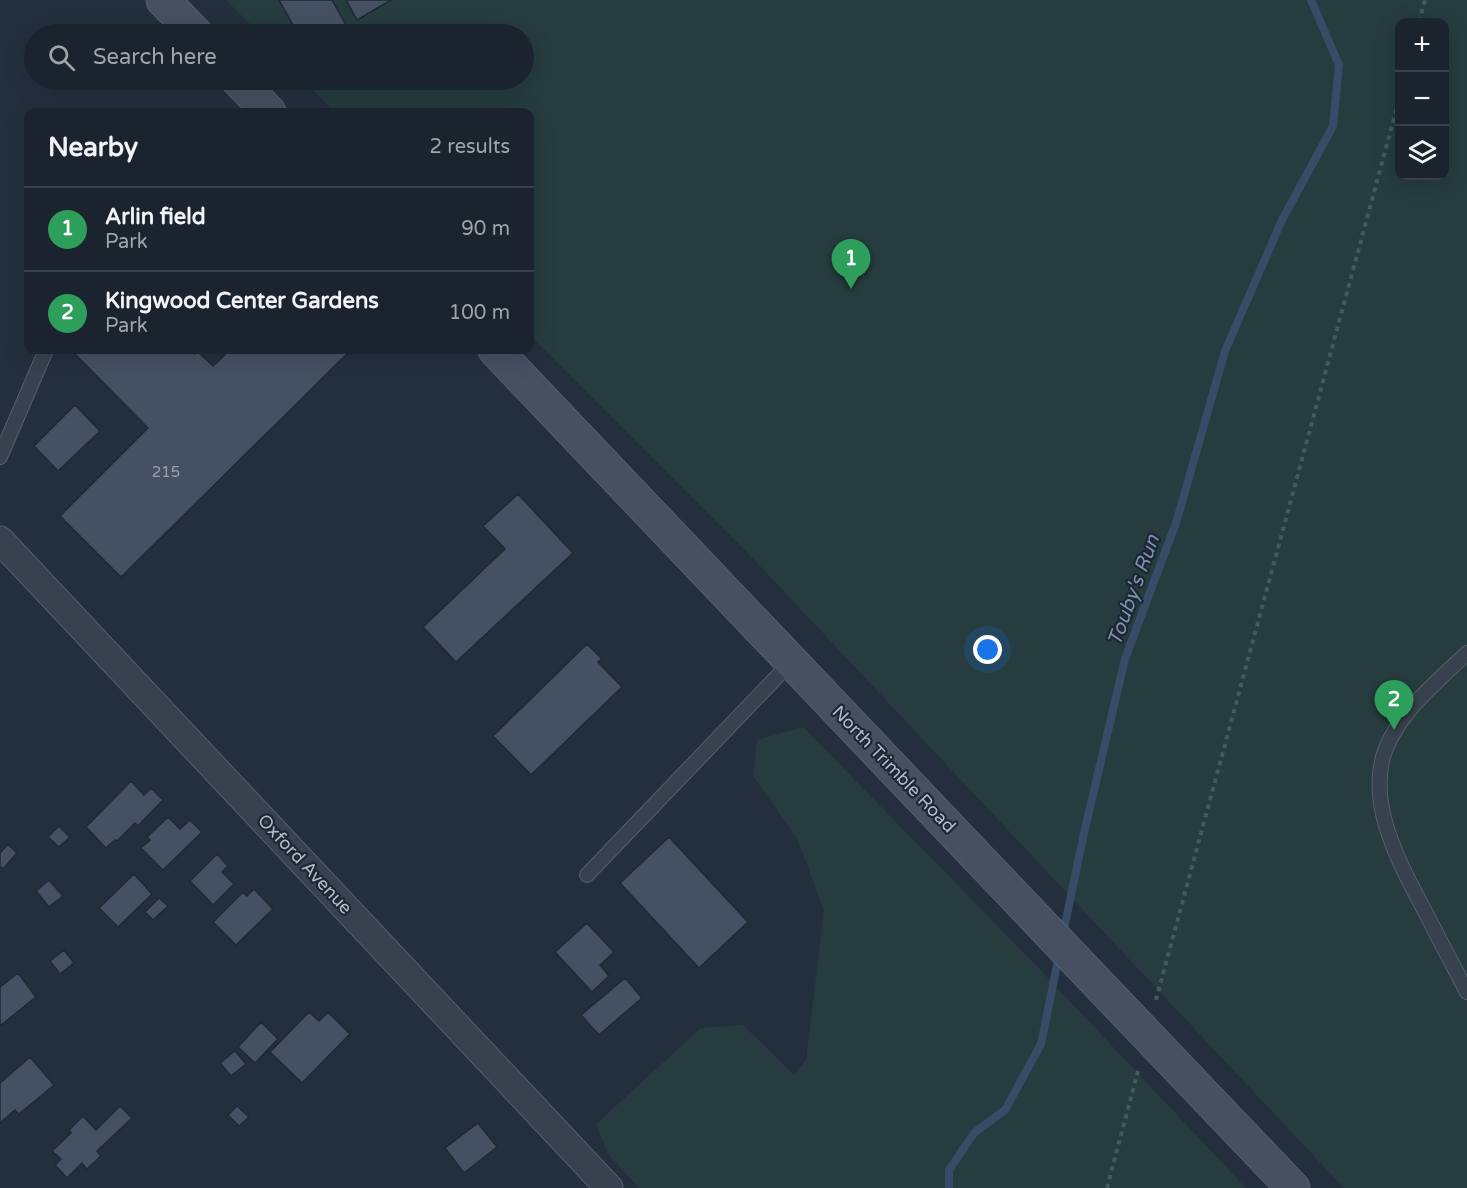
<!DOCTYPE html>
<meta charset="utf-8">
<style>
:root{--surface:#1b232e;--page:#282f3a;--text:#f1f3f6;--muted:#a0a4aa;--line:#39404a;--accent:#8bbbb9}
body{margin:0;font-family:"Varela Round",sans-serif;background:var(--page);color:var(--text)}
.controls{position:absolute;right:18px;top:18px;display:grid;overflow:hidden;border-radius:12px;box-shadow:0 6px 24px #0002}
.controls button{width:54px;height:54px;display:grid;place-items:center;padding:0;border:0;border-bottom:2px solid var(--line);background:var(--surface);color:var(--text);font:30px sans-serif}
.you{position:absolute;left:988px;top:650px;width:21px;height:21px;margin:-15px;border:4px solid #fff;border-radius:50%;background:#1a73e8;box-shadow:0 0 0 9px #1a73e833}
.badge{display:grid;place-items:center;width:39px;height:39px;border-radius:50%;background:var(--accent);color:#fff;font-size:20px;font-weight:700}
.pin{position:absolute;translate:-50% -50px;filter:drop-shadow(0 2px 3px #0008)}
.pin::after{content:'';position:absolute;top:32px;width:21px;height:18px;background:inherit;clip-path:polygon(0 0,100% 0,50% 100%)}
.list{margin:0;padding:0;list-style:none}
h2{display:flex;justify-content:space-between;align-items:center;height:78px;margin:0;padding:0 24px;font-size:26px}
h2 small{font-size:20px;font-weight:400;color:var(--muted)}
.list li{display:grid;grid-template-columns:39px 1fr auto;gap:18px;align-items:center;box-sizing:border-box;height:84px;padding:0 24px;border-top:2px solid var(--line)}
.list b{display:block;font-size:22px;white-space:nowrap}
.list p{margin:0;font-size:20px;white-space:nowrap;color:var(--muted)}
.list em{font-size:20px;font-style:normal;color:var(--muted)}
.icon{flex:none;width:33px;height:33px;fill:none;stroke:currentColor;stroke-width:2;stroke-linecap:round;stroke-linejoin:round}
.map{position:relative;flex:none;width:1467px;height:1188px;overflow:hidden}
.search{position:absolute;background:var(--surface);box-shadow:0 6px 24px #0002;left:24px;top:24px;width:510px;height:66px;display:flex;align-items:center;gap:15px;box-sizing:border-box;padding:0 21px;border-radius:33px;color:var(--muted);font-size:22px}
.panel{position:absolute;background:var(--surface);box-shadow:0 6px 24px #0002;left:24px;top:108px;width:510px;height:246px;border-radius:12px}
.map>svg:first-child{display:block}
.green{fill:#263c3f;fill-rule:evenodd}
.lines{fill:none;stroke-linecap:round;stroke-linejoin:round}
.stream{stroke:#394c67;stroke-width:8}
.building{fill:#455162;stroke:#1f2835;stroke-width:1.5}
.lane-casing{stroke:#565f6c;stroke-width:16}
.street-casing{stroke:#565f6c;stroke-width:29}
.secondary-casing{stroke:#565f6c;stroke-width:35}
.path{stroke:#44595c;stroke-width:4;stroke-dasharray:4.5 4.5;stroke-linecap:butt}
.lane{stroke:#38414e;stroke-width:14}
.street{stroke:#38414e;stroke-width:27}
.secondary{stroke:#465061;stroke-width:33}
.secondary-bridge-casing{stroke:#565f6c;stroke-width:35;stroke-linecap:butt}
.secondary-bridge{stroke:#465061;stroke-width:33}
.labels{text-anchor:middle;stroke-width:4.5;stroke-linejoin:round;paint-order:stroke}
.number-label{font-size:15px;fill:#98a1af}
.street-label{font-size:18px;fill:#b4bcc9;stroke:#1d2633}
.water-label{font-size:20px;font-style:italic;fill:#7c92b1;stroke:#1d2633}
</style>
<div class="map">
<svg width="1467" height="1188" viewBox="0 0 1467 1188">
<rect width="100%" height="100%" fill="#242f3e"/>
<path class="green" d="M226 0H1467V1188H1344L745 550 530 335V112H335L303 80H524V34H260ZM1400 22H1444V176H1400Z
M803 727 1030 959 1246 1188H639L608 1154 596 1124 701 1028 743 1025 794 1075 806 1060 824 911 798 840 753 776 757 740Z"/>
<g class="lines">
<path class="stream" d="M1063 934 1084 833 1125 659 1177 520 1225 351 1282 220 1333 126 1339 65 1311 0
M949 1188V1170L974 1133 1005 1110 1041 1044 1059 955"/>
</g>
<path class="building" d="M279 0H332L346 25 328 34H298Z
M346 0H391L357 20Z
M71 350H189L194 354 197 351 213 366 230 350H351L121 577 60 516 148 428Z
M75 405 100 431 58 471 34 446Z
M518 494 573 553 456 662 423 627 505 549 483 526Z
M587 644 602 659 598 662 622 687 531 775 493 736Z
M131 781 144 795 151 788 163 800 138 826 135 823 117 841 115 840 106 848 86 827Z
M168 817 180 829 190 820 202 832 163 870 141 848 150 840 147 837Z
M59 826 70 837 59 847 48 837Z
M669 837 748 922 699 968 620 883Z
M8 844 17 853 3 869 0 866V853Z
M217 854 228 866 222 872 234 884 213 905 190 881Z
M134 874 152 894 118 927 99 908Z
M49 880 63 896 49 907 36 891Z
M254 889 273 909 236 945 213 922 243 892 247 896Z
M159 898 168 906 153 920 145 912Z
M587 923 614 952 600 965 609 976 592 992 555 952Z
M64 950 74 963 60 974 50 961Z
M18 973 36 997 0 1026V987Z
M625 978 642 998 599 1035 581 1015Z
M309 1012 319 1021 328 1012 350 1034 302 1083 270 1052Z
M261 1022 278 1039 255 1063 238 1047Z
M235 1051 246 1064 231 1076 220 1063Z
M30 1057 54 1085 19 1114 15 1110 0 1123V1083Z
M120 1106 132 1118 97 1151 101 1156 87 1169 82 1163 67 1178 55 1165 61 1159 52 1151 71 1133 69 1130 83 1116 96 1130Z
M237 1106 249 1117 239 1126 228 1115Z
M478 1123 497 1147 464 1173 445 1148Z"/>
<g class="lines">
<g class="lane-casing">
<path id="lane" d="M0 457 46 350
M1467 653C1441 678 1411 702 1393 734 1357 793 1401 866 1429 919 1441 943 1454 967 1467 992
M587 875 792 661"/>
</g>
<g class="street-casing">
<path id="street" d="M0 540 609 1188"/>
</g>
<g class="secondary-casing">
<path id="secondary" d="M163 0 196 34
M238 80 269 112
M495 350 983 863
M1209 1100 1293 1188"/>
</g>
<path class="path" d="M1419 22 1425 0
M1156 1000 1400 96
M1107 1188 1138 1071"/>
<use href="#lane" class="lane"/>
<use href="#street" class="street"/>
<use href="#secondary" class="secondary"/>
<g class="secondary-bridge-casing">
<path id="secondary-bridge" d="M983 863 1209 1100"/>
</g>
<use href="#secondary-bridge" class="secondary-bridge"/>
</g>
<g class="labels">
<g class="number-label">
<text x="166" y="477">215</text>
</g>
<g class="street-label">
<text transform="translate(894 769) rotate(46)" y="6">North Trimble Road</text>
<text transform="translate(305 864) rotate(47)" y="6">Oxford Avenue</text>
</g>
<g class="water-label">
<text transform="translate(1133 590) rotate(-70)" y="7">Touby's Run</text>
</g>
</g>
</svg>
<div class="controls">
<button>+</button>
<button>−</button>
<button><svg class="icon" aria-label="layers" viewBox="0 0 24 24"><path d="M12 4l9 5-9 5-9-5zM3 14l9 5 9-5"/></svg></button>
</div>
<div class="you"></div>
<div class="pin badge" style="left:851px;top:289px;background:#2e9e5b">1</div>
<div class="pin badge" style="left:1394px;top:730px;background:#2e9e5b">2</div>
<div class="search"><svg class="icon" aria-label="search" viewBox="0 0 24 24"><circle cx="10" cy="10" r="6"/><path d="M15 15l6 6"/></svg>Search here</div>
<section class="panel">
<h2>Nearby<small>2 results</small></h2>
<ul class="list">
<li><span class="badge" style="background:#2e9e5b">1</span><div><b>Arlin field</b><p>Park</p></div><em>90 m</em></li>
<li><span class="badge" style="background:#2e9e5b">2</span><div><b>Kingwood Center Gardens</b><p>Park</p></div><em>100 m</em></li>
</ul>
</section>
</div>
